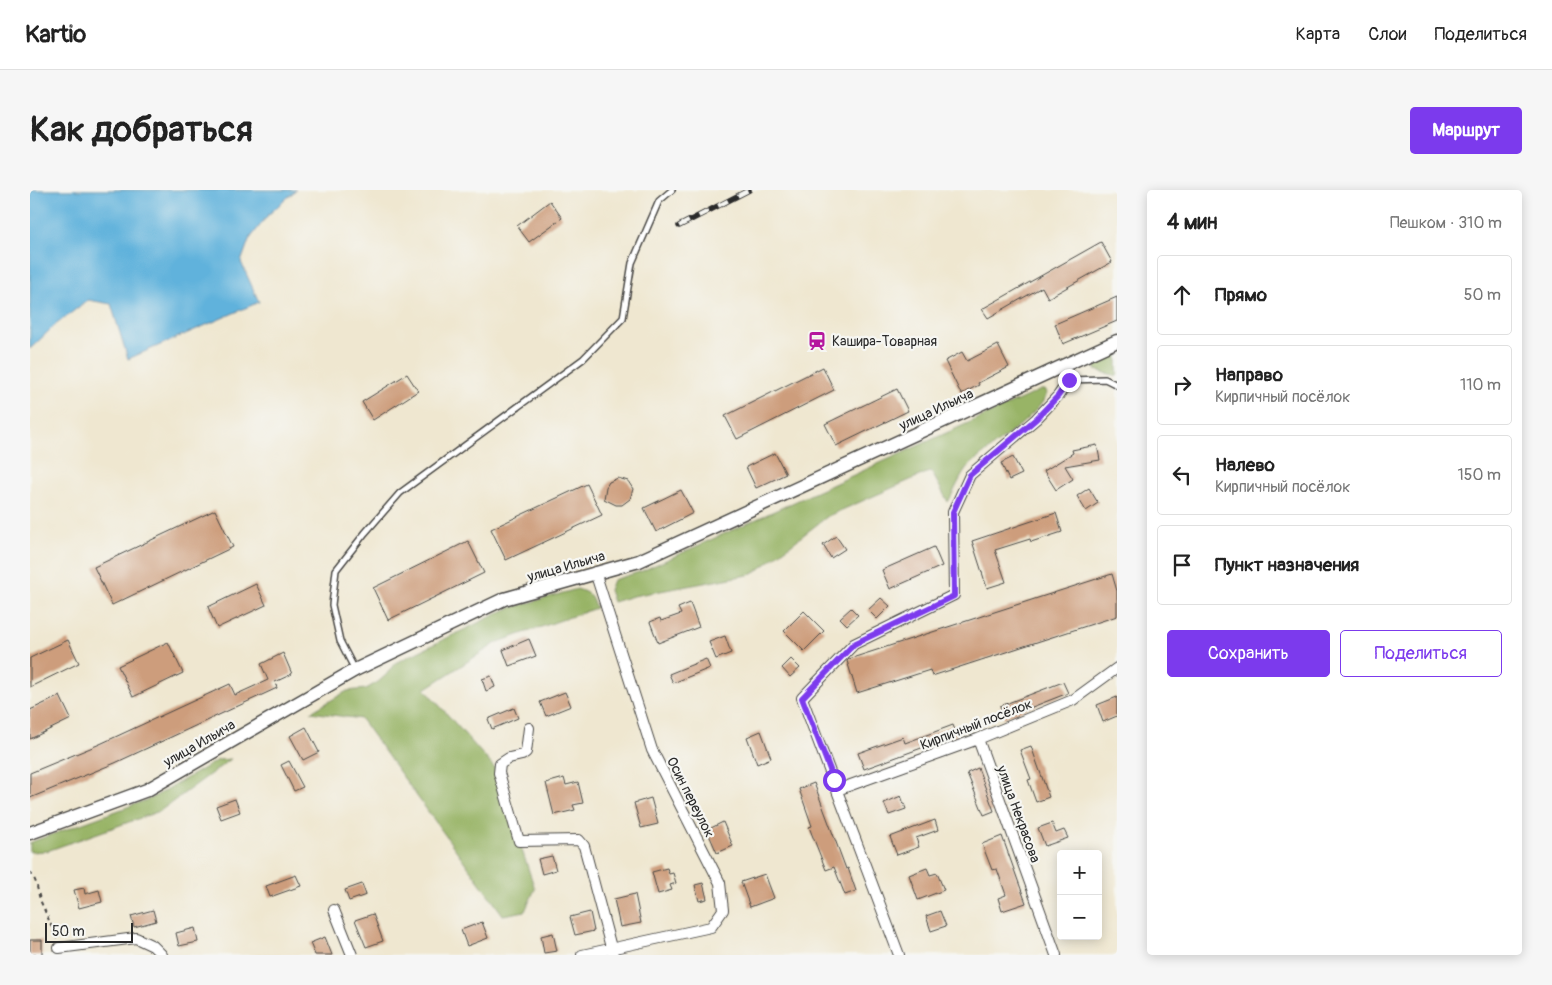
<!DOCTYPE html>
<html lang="ru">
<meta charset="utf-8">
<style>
:root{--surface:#fff;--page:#f6f6f6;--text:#222;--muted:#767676;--line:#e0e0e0;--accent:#7c3aed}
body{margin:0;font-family:Pangolin,sans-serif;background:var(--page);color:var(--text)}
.controls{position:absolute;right:15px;bottom:15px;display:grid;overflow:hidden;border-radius:5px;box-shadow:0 2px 12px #0003}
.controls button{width:45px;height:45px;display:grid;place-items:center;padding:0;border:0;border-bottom:1px solid var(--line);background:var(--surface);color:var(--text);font:25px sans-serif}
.scale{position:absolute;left:15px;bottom:12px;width:88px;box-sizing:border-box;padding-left:5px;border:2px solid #2b2b2b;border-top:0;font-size:14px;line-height:18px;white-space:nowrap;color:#2b2b2b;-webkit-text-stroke:4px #f6f6f2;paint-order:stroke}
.stop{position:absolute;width:15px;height:15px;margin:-11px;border:4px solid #7c3aed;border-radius:50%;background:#fff}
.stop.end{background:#7c3aed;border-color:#fff;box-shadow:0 1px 5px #0008}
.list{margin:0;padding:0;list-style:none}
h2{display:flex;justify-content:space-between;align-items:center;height:65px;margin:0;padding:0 20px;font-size:21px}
h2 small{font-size:16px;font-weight:400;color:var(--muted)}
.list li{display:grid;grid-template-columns:32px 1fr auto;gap:15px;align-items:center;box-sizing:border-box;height:80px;margin:0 10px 10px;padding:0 10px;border:1px solid var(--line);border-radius:5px}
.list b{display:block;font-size:19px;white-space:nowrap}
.list p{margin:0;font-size:16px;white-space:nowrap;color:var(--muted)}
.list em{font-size:16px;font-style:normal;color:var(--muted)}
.actions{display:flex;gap:10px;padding:15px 20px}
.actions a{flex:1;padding:11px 0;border:1px solid var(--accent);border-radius:5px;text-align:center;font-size:18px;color:var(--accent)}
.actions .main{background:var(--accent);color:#fff}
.icon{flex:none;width:28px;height:28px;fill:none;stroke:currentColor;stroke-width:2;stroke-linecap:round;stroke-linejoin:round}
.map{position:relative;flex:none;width:1087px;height:765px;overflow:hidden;border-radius:5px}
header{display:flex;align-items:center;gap:30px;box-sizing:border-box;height:70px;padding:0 25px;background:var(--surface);border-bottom:1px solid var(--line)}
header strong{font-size:24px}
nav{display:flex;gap:28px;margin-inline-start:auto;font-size:18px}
.intro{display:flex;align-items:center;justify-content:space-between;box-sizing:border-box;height:120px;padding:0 30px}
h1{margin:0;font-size:35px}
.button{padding:12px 22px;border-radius:5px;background:var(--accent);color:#fff;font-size:18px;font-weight:700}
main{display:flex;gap:30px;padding:0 30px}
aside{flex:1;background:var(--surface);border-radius:5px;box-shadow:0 2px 12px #0003}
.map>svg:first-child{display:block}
.forest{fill:#98b466;stroke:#627048}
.water{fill:#61b2dc;stroke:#466e84}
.building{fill:#cd9d7c}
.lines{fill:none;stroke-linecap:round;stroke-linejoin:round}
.service-casing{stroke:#484744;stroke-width:8}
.minor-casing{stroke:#484744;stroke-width:12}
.tertiary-casing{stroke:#484744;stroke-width:15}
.path{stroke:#484744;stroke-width:2;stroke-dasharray:4 4;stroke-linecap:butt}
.service{stroke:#fff;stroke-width:5}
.minor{stroke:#fff;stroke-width:10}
.tertiary{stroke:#fff;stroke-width:12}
.rail-casing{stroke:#2b2b2b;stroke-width:5.5}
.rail{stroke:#f6f6f2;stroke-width:4;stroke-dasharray:11;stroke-linecap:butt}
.route{stroke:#7c3aed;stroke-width:6}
.labels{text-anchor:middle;stroke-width:4.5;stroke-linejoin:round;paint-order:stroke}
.poi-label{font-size:14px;fill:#2b2b2b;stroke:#f6f6f2;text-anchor:start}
.street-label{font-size:14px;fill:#2b2b2b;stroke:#f6f6f2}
</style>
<header>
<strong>Kartio</strong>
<nav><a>Карта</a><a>Слои</a><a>Поделиться</a></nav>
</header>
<div class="intro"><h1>Как добраться</h1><a class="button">Маршрут</a></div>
<main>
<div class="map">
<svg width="1087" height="765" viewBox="0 0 1087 765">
<rect width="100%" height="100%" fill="#f6f6f2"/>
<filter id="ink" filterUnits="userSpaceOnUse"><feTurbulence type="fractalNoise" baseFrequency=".02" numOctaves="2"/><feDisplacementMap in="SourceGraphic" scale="10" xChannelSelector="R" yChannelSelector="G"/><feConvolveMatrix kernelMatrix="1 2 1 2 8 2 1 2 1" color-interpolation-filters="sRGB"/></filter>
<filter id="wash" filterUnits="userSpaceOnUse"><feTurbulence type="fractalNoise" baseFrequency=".0096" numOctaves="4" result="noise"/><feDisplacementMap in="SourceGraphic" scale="20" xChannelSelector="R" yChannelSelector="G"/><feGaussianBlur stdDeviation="1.12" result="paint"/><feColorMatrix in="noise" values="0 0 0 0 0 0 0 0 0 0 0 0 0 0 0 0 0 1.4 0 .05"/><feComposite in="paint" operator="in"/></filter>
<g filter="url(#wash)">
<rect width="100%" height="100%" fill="#efe7d0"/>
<path class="forest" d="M1087 161V186L1065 180 1066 172Z
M1011 200H1015L1017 203C1011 225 958 258 939 276 931 284 924 302 918 312L901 281 798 326 723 384 603 406 583 412 579 400 583 390 612 381Z
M547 399C560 403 561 406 566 418L468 452 395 499 469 583 489 651 505 699 495 721 473 725 331 529 281 522 317 501 336 499 348 492 356 485 365 473 477 419Z
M201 569 130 621 17 661 0 662V653L4 651 122 608 188 570Z"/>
<path class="water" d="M0 0H266L238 25 219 50 211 72 229 112 98 169 81 114 58 110 24 136 0 159Z"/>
<g id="blocks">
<path class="building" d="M520 11 532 28 499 52 487 36Z
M1071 52 1082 72 1018 108 1012 97 958 128 952 119Z
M1087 107V131L1033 154 1025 134Z
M968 155 979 177 948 193 949 195 931 204 915 171 932 162 937 171Z
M793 177 804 200 707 249 695 226Z
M377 184 388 201 343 230 332 212Z
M867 199 878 221 806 256 795 234Z
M1067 255 1070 270 1035 276 1043 289 1026 300 1014 281 1043 263 1042 260Z
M745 263 756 284 726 298 716 277Z
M983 267 992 284 979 290 971 273Z
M588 288 598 291 603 299 600 309 592 315H586L574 309 576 297 579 292Z
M557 294 572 325 476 370 461 339Z
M1059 298 1068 313 1056 321 1047 306Z
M651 300 663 323 626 342 614 318Z
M185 320 203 357 82 415 64 377Z
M1026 323 1032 342 1001 352 1000 349 965 360 976 392 957 398 942 351Z
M806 346 815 359 801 368 793 355Z
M438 351 454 383 358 430 343 398Z
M904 357 912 376 860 399 852 380Z
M1082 384 1087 401V426L902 486 900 480 827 503 817 471 819 469Z
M226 394 236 415 187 438 178 417Z
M851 408 860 416 847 429 838 420Z
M660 413 669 437 628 453 620 432 630 428 631 431 651 424 648 418Z
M821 418 828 425 817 435 810 428Z
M774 421 794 441 774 461 754 441Z
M695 446 701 463 686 469 679 452Z
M499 449 506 466 479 476 473 460Z
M38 450 49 473 0 497V468Z
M138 452 153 483 103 507 88 476Z
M253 463 262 484 245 492 247 498 85 573 0 608V583L70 554 200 494 205 505 238 490 231 474Z
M676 469 680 478 643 493 639 484Z
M761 469 770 478 760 487 752 478Z
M461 486 465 497 456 501 452 489Z
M1033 492 1038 503 974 528 970 516Z
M535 502 541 516 516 526 510 512Z
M30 506 41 529 0 549V520Z
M1087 507V526L1073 532 1067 515Z
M484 518 488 528 462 539 458 529Z
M923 535 927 545 834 579 828 563 873 547 875 553Z
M276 537 289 562 273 570 260 546Z
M731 541 741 568 727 574 717 547Z
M1001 556 1019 607 1006 612 998 590 1001 589 990 560Z
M259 571 273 597 264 601 251 575Z
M948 578 964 621 954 625 937 583Z
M534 588 536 595 548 592 553 613 543 615 545 620 524 625 516 593Z
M784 593 816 679 818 678 826 701 815 705 804 677 796 680 779 637 782 636 769 599Z
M871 606 876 619 859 625 854 613Z
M621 608 628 634 611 638 604 613Z
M205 609 210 622 191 629 186 616Z
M905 630 908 640 886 648 889 657 867 665 860 647Z
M693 632 703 656 687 663 677 640Z
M1022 633 1026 643 1034 640 1038 648 1015 656 1008 638Z
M972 646 996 713 972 721 968 708 976 705 967 679 962 680 952 654Z
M522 666 526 680 512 684 508 669Z
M637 678 639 684 643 683 646 693 640 695 642 700 628 704 622 682Z
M897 678 900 685 907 683 914 700 888 710 879 685Z
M735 684 744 708 720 717 711 692Z
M266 685 271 696 240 707 236 696Z
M673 693 677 709 669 711 665 695Z
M332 694 336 705 319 711 315 700Z
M54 698 55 704 69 700 72 712 49 718 44 700Z
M605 704 611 733 590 737 584 709Z
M123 720 126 731 104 737 101 726Z
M910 721 916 736 901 741 896 726Z
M560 722 564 741 545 745 540 727Z
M343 724 353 751 336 757 325 730Z
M452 732 458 748 437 756 431 740Z
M165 738 168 752 149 756 146 743Z
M523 743 527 761 514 763 511 746Z
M295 747 302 765H285L280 753Z
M0 750H12V765H0Z"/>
</g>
</g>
<g filter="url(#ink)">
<use href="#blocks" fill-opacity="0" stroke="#484744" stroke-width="1"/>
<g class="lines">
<g class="service-casing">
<path id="service" d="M1039 190 1075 189 1087 195
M325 480 310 451 302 415 306 380 335 343 370 303 553 169 593 128 602 73 629 11 642 0"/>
</g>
<g class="minor-casing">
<path id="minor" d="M499 538 496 562 492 565 479 568 470 574 469 583 489 651 549 650 554 656 583 765
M948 549 1026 765
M807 600 948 549 1043 510 1087 478
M304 720 322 765
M29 758 106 748 123 756 132 765
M552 765 681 737 693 720 690 693 622 560 565 382
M869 765 772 508 824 454 924 405 923 322 940 285 1006 229 1028 206 1039 190 1034 177"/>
</g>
<g class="tertiary-casing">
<path id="tertiary" d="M0 643 117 600 325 480 474 409 609 371 1087 151"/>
</g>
<path class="path" d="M0 682C9 694 6 699 11 712 16 724 22 736 26 749"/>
<use href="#service" class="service"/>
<use href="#minor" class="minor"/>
<use href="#tertiary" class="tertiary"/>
<g class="rail-casing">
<path id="rail" d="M649 36 719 0"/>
</g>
<use href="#rail" class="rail"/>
</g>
</g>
<g class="lines" filter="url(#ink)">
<path class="route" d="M804 590 772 508 824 454 924 406 923 322 940 285 1006 229 1028 206 1039 190"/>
</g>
<defs>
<g id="station-bare" transform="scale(1.5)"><path d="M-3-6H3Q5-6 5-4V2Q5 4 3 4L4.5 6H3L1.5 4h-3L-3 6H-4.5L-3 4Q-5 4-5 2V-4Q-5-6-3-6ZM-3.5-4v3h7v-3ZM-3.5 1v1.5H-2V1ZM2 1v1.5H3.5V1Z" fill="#b5179e" stroke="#f6f6f2" stroke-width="2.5" paint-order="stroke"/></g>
</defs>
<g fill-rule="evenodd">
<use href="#station-bare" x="787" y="151"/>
</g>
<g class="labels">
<g class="poi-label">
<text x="802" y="156">Кашира-Товарная</text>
</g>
<g class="street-label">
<text transform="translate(906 219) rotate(-25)" y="5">улица Ильича</text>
<text transform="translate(536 376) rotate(-16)" y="5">улица Ильича</text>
<text transform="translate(946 534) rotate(-21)" y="5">Кирпичный посёлок</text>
<text transform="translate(169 553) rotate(-30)" y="5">улица Ильича</text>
<text transform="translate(661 607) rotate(63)" y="5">Осин переулок</text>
<text transform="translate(989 624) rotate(70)" y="5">улица Некрасова</text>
</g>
</g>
</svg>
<div class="controls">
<button>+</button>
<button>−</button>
</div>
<div class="scale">50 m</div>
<div class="stop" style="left:804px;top:590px"></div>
<div class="stop end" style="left:1039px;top:190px"></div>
</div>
<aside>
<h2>4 мин<small>Пешком · 310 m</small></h2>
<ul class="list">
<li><svg class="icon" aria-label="ahead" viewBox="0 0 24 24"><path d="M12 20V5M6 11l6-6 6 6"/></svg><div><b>Прямо</b></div><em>50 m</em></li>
<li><svg class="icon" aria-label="right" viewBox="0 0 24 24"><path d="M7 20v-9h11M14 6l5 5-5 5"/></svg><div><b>Направо</b><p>Кирпичный посёлок</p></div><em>110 m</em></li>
<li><svg class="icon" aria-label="left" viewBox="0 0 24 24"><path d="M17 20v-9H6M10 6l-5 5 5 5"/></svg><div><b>Налево</b><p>Кирпичный посёлок</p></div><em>150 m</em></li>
<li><svg class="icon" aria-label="arrive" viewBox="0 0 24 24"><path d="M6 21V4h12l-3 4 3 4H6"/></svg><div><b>Пункт назначения</b></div></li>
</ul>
<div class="actions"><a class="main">Сохранить</a><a>Поделиться</a></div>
</aside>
</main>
